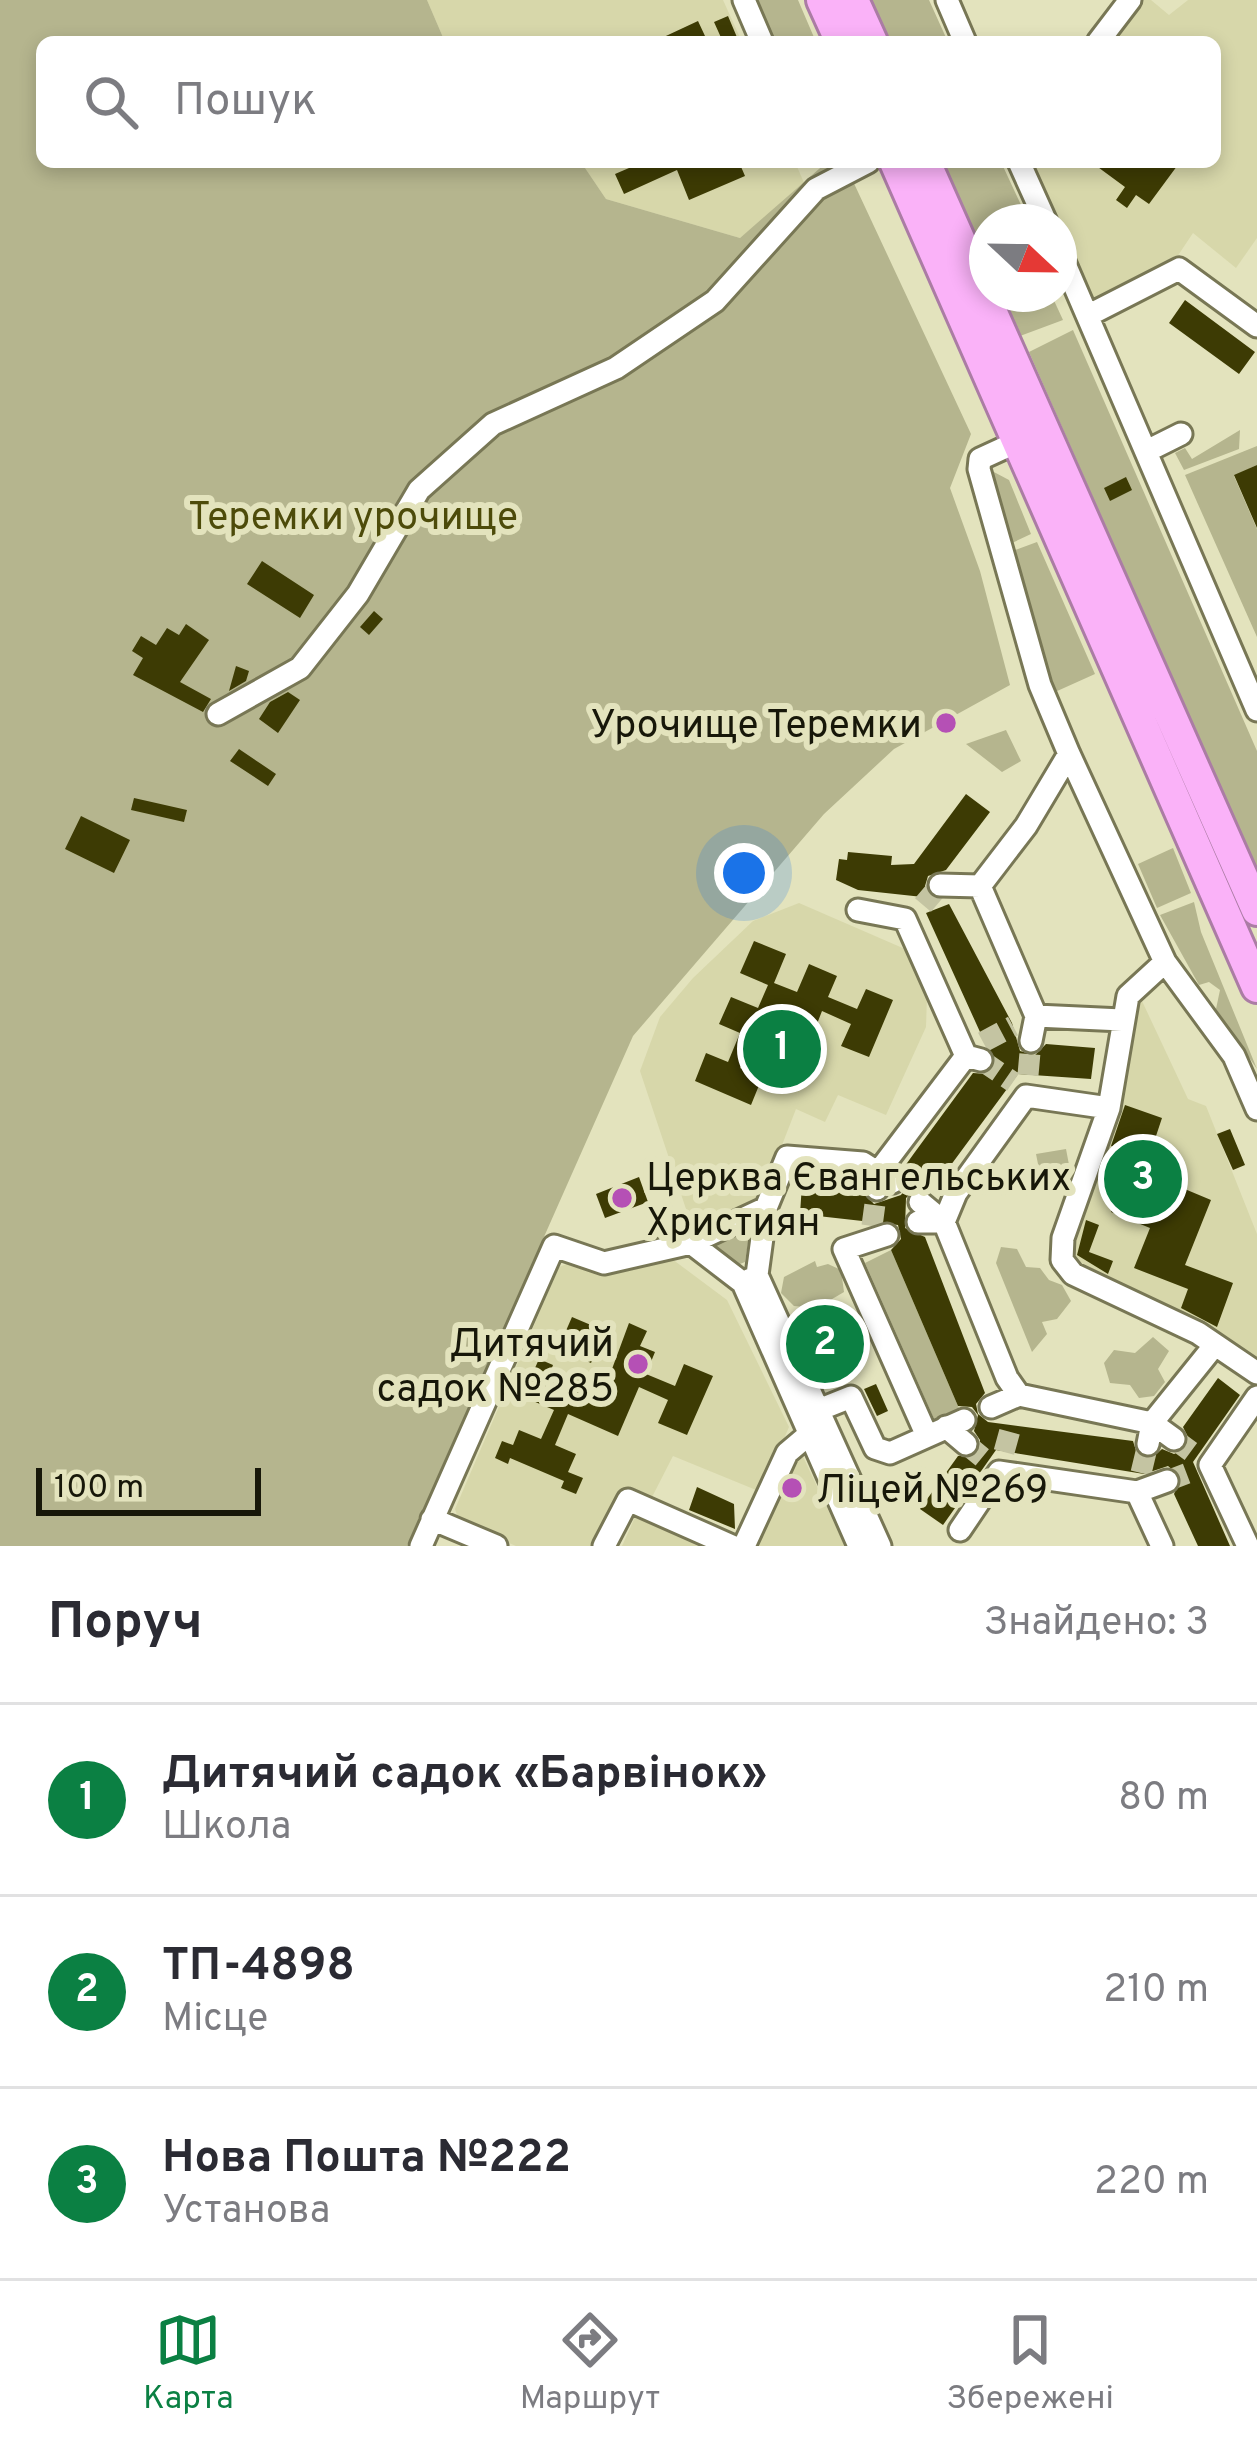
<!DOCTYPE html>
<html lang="uk">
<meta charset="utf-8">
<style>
:root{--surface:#fff;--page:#f2f2f3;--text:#2b2b33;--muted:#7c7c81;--line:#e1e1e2;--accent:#0b8043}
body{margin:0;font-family:Overpass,sans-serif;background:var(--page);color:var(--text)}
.compass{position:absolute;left:969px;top:204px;width:108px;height:108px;border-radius:50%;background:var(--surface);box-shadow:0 6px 18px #0003;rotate:112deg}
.scale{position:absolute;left:36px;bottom:30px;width:225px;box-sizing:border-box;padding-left:12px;border:6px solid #171709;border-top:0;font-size:33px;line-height:42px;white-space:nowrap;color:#171709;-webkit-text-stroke:9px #e3e3bd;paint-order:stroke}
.you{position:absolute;left:744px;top:873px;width:42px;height:42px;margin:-30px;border:9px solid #fff;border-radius:50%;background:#1a73e8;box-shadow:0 0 0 18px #1a73e833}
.badge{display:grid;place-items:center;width:78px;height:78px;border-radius:50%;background:var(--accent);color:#fff;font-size:39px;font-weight:700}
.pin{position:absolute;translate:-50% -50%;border:6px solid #fff;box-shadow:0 3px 12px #0006}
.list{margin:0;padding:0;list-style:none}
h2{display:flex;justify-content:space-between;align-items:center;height:156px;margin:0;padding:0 48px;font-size:51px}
h2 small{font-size:39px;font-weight:400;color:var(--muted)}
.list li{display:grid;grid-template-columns:78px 1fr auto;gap:36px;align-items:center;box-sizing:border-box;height:192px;padding:0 48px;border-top:3px solid var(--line)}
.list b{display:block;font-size:45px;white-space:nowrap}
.list p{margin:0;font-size:39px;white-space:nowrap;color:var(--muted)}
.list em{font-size:39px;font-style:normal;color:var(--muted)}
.icon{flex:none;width:66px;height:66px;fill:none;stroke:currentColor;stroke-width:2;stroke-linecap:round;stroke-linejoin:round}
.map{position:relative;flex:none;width:1257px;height:1546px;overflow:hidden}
.search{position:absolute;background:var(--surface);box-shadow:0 6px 18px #0003;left:36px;right:36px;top:36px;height:132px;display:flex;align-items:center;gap:30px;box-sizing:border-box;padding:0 42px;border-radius:18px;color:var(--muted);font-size:45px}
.sheet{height:732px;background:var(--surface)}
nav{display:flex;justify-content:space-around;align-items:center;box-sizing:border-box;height:168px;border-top:3px solid var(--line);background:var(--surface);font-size:33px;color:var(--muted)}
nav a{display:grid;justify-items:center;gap:6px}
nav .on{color:var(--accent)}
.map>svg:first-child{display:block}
.built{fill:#d7d7aa}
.green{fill:#b5b58e}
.building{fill:#3d3b04}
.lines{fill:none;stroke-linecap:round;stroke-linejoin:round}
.minor-tunnel{stroke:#c4c4a2;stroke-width:21;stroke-dasharray:21 10;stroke-linecap:butt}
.minor-casing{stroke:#787755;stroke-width:27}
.highway-casing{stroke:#ab7ca4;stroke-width:36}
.minor{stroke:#fff;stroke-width:21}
.highway{stroke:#fab2f8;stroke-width:30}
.poi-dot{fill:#b550b5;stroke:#e3e3bd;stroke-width:4.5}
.labels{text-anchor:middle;stroke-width:12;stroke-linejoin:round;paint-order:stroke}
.park-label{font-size:39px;fill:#4d4b0a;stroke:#e3e3bd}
.poi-label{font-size:39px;fill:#171709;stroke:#e3e3bd;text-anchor:end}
</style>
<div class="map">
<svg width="1257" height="1546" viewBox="0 0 1257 1546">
<rect width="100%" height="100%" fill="#e3e3bd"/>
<path class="built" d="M427 0H723L742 42H445Z
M1139 0H1151L1169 15 1188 0H1257V238L1236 268 1193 233 1173 263 1091 303 1029 162H1215V42H1107Z
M581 162H795L805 185 740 238 606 199Z
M799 903 905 949 927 996 926 1027 886 1115 838 1095 825 1122 796 1109 761 1199 704 1228 691 1224 640 1071 660 1017 693 978 753 921Z
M1134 984 1188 1099 1206 1106 1257 1234V1369L1055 1254Z
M672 1259 727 1300 789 1427 761 1492 673 1456 651 1499 624 1489 597 1546H516L459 1521 455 1509 559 1267 569 1263 601 1275Z
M791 1431 845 1546H742Z
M636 1515 710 1546H622Z"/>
<path class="green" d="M0 0H427L445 42H42V162H581L606 199 740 238 827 162H844L971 434 950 488 980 571 1010 685 894 749 824 814 633 1036 407 1546H0Z
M749 0H798L816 42H767Z
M869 0H929L948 42H888Z
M942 162H1001L1022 207 1015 212 1019 222H987V262Z
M1001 294H1051L1063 320 1020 336Z
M1073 330 1257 751V871L1029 352Z
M1240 430 1239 449 1184 470 1175 453 1185 448 1192 459Z
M1257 446V465L1234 476 1257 529V637L1185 475Z
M992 471 1009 480 1031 534 1012 543Z
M1037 542 1095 674 1055 692 1015 550Z
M1006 730 1021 761 1002 772 966 744Z
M1173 848 1191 893 1157 908 1138 864Z
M1194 902 1201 932 1257 1069 1216 1009 1220 990 1209 982 1199 985 1160 915Z
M1066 1149 1070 1170 1040 1174 1036 1154Z
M752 1218 745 1262 732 1267 700 1243Z
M1001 1247 1017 1249 1026 1267 1040 1268 1049 1280 1062 1285 1071 1301 1057 1319 1042 1322 1047 1334 1032 1352 996 1263Z
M891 1250 961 1413 935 1421 865 1263Z
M815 1261 817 1267 828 1264 841 1270 844 1292 817 1308 794 1306 781 1293 784 1277Z
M1153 1337 1169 1351 1158 1369 1165 1382 1154 1396 1139 1398 1130 1385 1110 1383 1104 1363 1114 1350 1135 1353Z"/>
<path class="building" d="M728 16 739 42H723L714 22Z
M698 21 705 36 692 42H653Z
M643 162H739L745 176 689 200 677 170 624 194 615 174Z
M1091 162H1180L1149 204 1136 195 1127 208 1116 200 1125 187Z
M1185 300 1255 352 1239 374 1169 323Z
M1257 465V528L1234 475Z
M1126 477 1132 490 1110 501 1104 488Z
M262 561 314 595 300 618 247 584Z
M374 611 383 619 369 635 360 627Z
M186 624 209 640 180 682 211 699 203 712 133 675 143 658 132 651 141 636 156 645 167 628 179 635Z
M236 666 249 671 246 681 229 691Z
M288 692 300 700 278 733 259 719 270 702Z
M239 749 276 774 268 786 230 761Z
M966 794 990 812 946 870 928 876 925 886 932 898 858 890 836 880 839 859 847 860 848 852 892 856 891 865 914 864Z
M134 798 187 810 184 822 131 810Z
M81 816 130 840 114 873 65 849Z
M949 904 1012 1023 1020 1051 1035 1055 1046 1044 1095 1048 1091 1079 1018 1074 945 1173 929 1190 916 1188 906 1198 905 1228 925 1237 985 1393 976 1404 978 1414 988 1422 1133 1441 1137 1454 1152 1458 1162 1449 1174 1454 1185 1449 1189 1439 1183 1427 1218 1378 1240 1395 1193 1462 1230 1546H1198L1174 1494 1181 1477 1168 1466 1144 1474 996 1450 943 1525 920 1509 958 1456 978 1453 980 1440 974 1431 978 1415 972 1407 958 1406 891 1250 901 1239 898 1225 800 1214 802 1184 862 1191 874 1204 901 1195 908 1184 902 1170 915 1152 973 1073 986 1074 995 1065 926 913Z
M754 941 786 954 774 983 797 992 809 964 837 976 828 997 857 1009 866 989 893 1000 869 1057 841 1046 851 1024 822 1011 815 1029 784 1016 771 1047 753 1039 740 1068 762 1078 751 1105 695 1081 706 1053 728 1062 740 1033 719 1024 731 997 758 1008 768 985 740 973Z
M1125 1105 1162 1118 1144 1172 1211 1200 1185 1265 1233 1283 1217 1327 1181 1308 1188 1289 1134 1268 1150 1228 1111 1212 1134 1154 1111 1146Z
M1230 1129 1245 1165 1233 1170 1217 1134Z
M639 1177 648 1202 605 1218 596 1194Z
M1086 1220 1099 1225 1089 1252 1113 1261 1108 1274 1077 1255Z
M843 1310 864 1357 851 1363 856 1375 825 1388 797 1326Z
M572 1317 605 1331 591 1363 558 1349Z
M629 1323 647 1331 640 1346 655 1352 646 1374 675 1386 684 1364 713 1376 687 1435 658 1423 668 1400 639 1387 618 1436 568 1414 555 1445 576 1454 568 1472 583 1478 576 1494 561 1488 564 1481 510 1458 508 1464 495 1458 502 1441 513 1445 519 1430 541 1439 554 1410 533 1401 541 1381 531 1377 539 1359 553 1365 550 1373 602 1396Z
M876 1384 888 1411 877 1416 864 1389Z
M697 1487 734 1504 735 1529 689 1510Z"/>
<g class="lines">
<path class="minor-tunnel" d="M923 905 940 885
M983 1042 1013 1026
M981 1060 1013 1082
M1028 1075 1031 1041
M872 1226 877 1189
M1174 1439 1197 1456
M966 1444 988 1462
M1004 1452 1012 1423
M1141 1473 1148 1444
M1167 1481 1196 1470"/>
<g class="minor-casing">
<path id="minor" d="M744 0 762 42
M947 0 965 42
M1098 42 1130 0
M1019 162 1046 222
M1059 250 1257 710
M1089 315 1179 269 1257 326
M1017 442 980 459 979 469 1040 685 1069 754 1165 962 1234 1056 1257 1109
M1147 451 1181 434
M218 714 300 668 358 594 419 490 493 424 616 368 715 301 816 189 868 162
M1069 754 1026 826 980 886 1036 1016 1122 1020
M940 885 980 886
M858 910 905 919 966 1056 981 1060
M1165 962 1128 996 1109 1108 1063 1238 1062 1260 1073 1274 1198 1333 1257 1373
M1031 1041 1036 1016
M877 1189 879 1171 966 1056
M920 1202 944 1222 1007 1378 1019 1395 1152 1423 1214 1346
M918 1222H944L956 1193 1026 1096 1109 1108
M887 1235 844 1249 927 1436
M691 1243 743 1283 751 1279
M743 1283 859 1546
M991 1407 1019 1395
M816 1411 851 1397 875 1448 890 1453 964 1420
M946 1427 966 1444
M1148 1444 1152 1423 1174 1439
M1137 1492 1167 1481
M432 1519 496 1546
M960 1530 999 1472 1137 1492 1162 1546
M421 1546 554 1246 604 1263 691 1243 766 1208
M604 1546 628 1500 732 1546
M744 1546 787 1453 813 1431
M880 1546 757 1275 766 1208 787 1157 863 1163 893 1182
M1248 1546 1210 1465 1257 1397"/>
</g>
<g class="highway-casing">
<path id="highway" d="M822 0 841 42
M853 0 872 42
M895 162 1257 987
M925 162 1257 910"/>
</g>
<use href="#minor" class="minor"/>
<use href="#highway" class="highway"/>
</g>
<g class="poi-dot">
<circle cx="946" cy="723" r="12"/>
<circle cx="622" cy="1198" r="12"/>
<circle cx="638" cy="1364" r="12"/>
<circle cx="792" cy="1488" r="12"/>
</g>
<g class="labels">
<g class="park-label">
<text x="353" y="529">Теремки урочище</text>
</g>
<g class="poi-label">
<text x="922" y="737">Урочище Теремки</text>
<text x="646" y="1190" text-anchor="start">Церква Євангельських<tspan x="646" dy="45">Християн</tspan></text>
<text x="614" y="1356">Дитячий<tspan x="614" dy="45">садок №285</tspan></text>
<text x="816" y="1502" text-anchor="start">Ліцей №269</text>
</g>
</g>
</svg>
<svg class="compass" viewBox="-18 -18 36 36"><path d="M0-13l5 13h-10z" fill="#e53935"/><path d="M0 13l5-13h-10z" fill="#7c7c81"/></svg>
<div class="scale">100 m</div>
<div class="you"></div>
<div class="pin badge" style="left:782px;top:1049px">1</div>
<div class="pin badge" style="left:825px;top:1344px">2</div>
<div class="pin badge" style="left:1143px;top:1179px">3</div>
<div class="search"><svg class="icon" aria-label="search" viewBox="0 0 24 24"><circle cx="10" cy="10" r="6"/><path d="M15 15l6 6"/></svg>Пошук</div>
</div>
<section class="sheet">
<h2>Поруч<small>Знайдено: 3</small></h2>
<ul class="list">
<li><span class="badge">1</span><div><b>Дитячий садок «Барвінок»</b><p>Школа</p></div><em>80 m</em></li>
<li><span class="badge">2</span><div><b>ТП-4898</b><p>Місце</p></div><em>210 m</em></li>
<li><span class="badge">3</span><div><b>Нова Пошта №222</b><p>Установа</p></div><em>220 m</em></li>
</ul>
</section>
<nav>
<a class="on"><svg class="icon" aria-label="map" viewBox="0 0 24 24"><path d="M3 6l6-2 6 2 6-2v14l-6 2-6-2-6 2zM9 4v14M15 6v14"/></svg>Карта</a>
<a><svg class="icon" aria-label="directions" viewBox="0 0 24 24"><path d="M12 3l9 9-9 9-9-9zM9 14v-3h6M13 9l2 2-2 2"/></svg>Маршрут</a>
<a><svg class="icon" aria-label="saved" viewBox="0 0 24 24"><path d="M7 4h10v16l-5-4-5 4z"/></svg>Збережені</a>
</nav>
